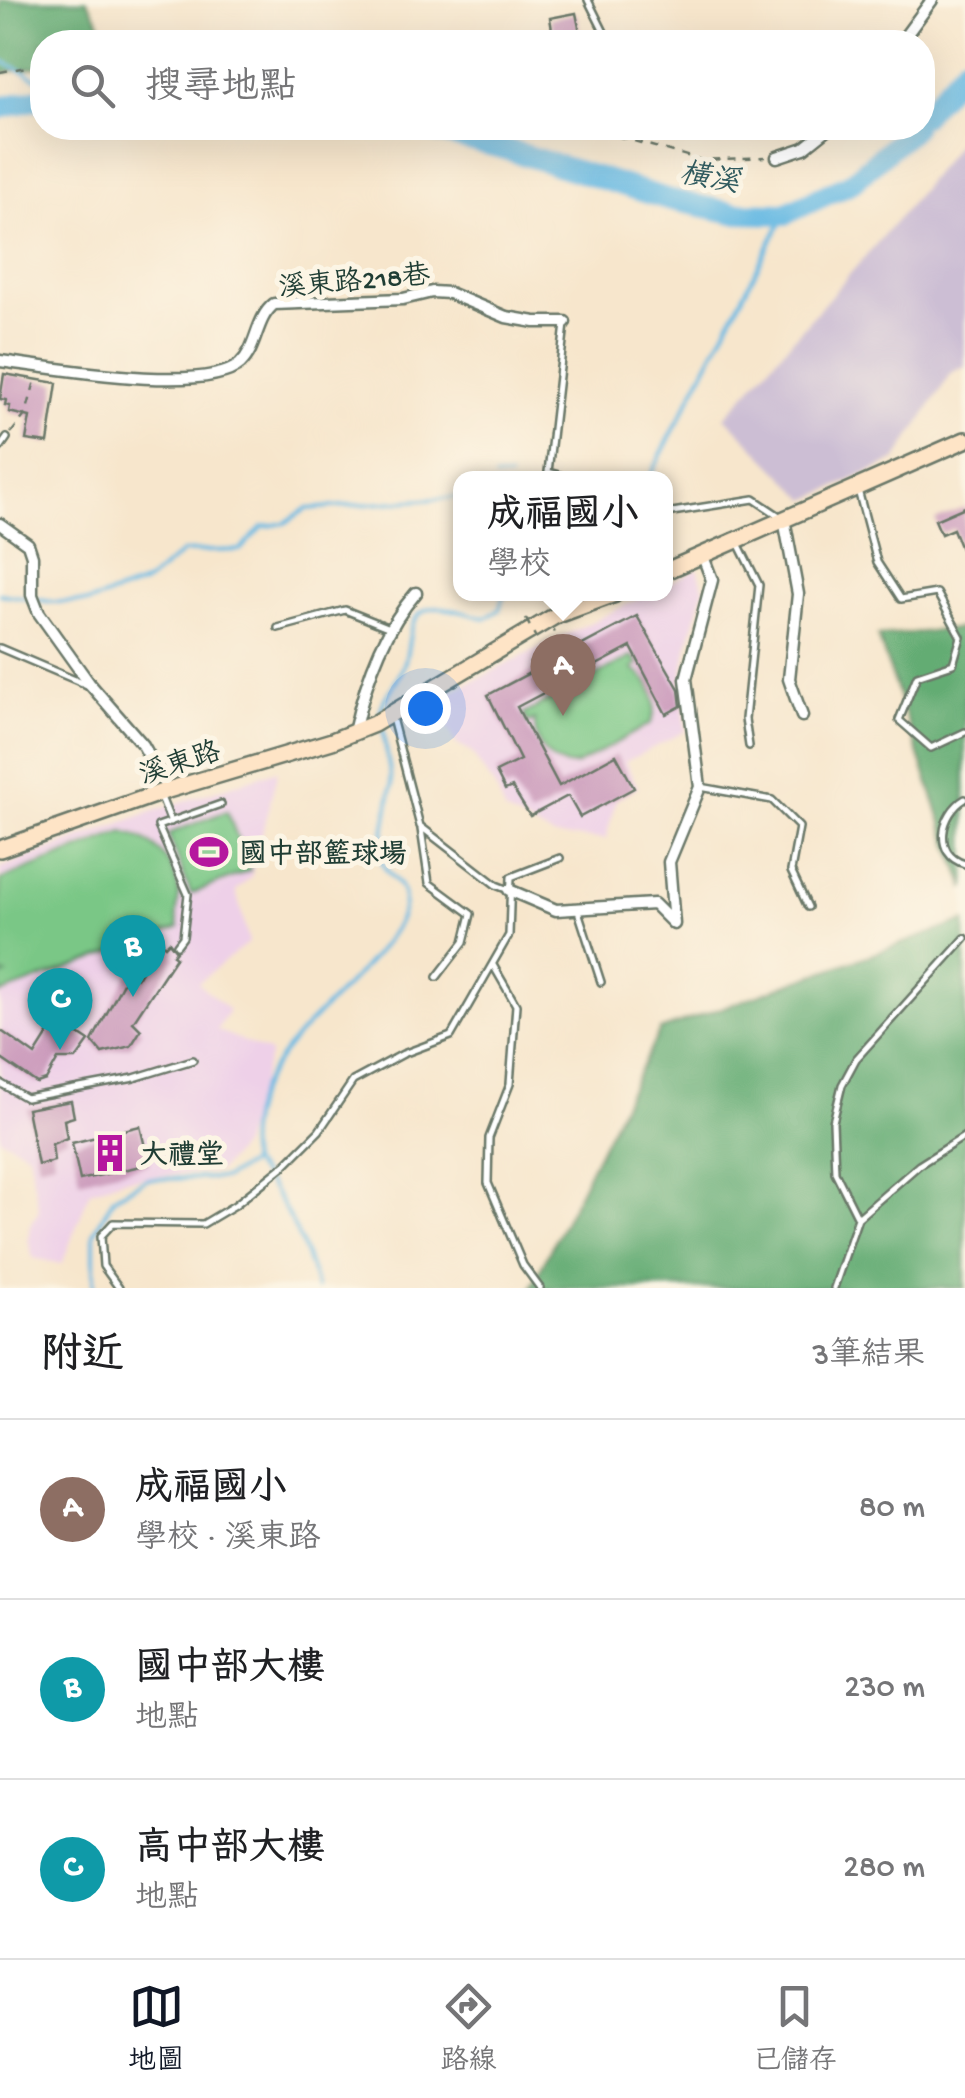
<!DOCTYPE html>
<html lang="zh-TW">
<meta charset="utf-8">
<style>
:root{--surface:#fff;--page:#f6f6f6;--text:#202124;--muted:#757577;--line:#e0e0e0;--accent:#111827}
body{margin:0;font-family:"Gochi Hand","LXGW WenKai TC",sans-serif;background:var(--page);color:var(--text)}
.you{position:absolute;left:425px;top:708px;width:35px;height:35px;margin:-25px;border:8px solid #fff;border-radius:50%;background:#1a73e8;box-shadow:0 0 0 15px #1a73e833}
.badge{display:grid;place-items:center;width:65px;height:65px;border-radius:50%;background:var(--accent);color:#fff;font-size:32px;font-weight:700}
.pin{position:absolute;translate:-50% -82px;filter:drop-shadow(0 2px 5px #0008)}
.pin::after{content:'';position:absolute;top:52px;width:35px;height:30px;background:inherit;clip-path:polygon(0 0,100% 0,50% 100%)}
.popup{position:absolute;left:453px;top:471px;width:220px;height:130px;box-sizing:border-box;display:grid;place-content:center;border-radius:20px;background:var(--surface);filter:drop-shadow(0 2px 8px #0005);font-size:32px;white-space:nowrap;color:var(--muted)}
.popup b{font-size:38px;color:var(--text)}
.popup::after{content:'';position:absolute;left:50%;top:100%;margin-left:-20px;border:20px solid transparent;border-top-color:var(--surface)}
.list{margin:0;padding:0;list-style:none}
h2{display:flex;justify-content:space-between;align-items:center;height:130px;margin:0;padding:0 40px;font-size:42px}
h2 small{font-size:32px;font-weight:400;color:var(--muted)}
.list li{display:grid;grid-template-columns:65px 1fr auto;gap:30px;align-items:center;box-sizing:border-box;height:180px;padding:0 40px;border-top:2px solid var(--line)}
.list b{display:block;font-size:38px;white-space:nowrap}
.list p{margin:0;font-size:32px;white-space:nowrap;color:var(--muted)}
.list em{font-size:32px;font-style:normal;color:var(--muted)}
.icon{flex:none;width:55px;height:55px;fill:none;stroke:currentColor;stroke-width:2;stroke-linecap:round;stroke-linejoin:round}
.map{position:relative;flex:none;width:965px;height:1288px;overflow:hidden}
.search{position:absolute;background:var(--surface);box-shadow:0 10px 40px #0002;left:30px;right:30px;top:30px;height:110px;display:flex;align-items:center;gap:25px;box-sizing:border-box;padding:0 35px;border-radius:40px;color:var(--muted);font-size:38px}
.sheet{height:670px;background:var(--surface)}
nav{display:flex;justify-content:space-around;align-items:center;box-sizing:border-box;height:140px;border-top:2px solid var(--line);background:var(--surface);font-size:28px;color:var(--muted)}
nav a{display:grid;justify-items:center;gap:5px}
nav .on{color:var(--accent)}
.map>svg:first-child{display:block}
.built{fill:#eed0e8}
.industrial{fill:#ccbed4}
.green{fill:#7ac786;stroke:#4c825d;stroke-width:2.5}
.forest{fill:#63ac73;stroke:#417454;stroke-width:2.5}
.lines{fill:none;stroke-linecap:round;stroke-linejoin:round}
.stream{stroke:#68bae3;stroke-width:4}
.river{stroke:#68bae3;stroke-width:22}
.building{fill:#c894b9}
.lane-casing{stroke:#6b7869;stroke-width:10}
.street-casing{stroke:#6b7869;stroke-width:15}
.secondary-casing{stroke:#6b7869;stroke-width:20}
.path{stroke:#6b7869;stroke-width:2.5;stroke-dasharray:8 8;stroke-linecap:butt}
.lane{stroke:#fff;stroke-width:5}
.street{stroke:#fff;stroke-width:10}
.secondary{stroke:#fee4c6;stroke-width:15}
.path-bridge{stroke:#6b7869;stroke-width:2.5;stroke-dasharray:8 8;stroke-linecap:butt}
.labels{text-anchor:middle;stroke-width:10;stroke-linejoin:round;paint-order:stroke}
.street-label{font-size:28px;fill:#1f3d34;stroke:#fcf5e5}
.poi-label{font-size:28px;font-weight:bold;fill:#1f3d34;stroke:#fcf5e5;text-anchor:start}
.water-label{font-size:30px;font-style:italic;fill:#315c60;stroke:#fcf5e5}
</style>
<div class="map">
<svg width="965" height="1288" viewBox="0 0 965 1288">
<rect width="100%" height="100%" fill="#fcf5e5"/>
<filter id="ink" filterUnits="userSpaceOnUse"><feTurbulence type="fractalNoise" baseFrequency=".01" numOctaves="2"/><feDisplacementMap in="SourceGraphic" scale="20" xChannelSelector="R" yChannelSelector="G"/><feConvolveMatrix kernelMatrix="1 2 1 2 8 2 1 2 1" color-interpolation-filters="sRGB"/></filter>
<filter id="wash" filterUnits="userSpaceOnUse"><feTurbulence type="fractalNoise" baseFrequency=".0048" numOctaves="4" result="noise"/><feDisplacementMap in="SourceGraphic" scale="40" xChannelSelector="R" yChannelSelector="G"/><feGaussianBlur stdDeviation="2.25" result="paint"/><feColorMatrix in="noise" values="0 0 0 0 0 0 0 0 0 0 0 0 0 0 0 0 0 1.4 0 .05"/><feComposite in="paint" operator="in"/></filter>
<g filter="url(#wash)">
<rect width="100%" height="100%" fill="#f7e6cc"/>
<path class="built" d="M698 568 704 589 688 645 681 683 686 731 625 762 638 787 616 800 606 839 555 837 505 812 497 791 471 752 456 744 435 700 648 594H666V585Z
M278 770 251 877 236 891 249 942 198 983 229 1010 217 1030 270 1053 242 1145 219 1171 124 1179 90 1191 62 1264 33 1258 28 1239 30 1225 39 1211 28 1153 0 1138V868L145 814Z"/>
<path class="industrial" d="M965 134V367L952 372 896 460 807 500 725 417 896 221Z"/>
<path class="green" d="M633 656 638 665 633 669C652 681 660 703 651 723L577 765C551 769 533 744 535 720L528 723 524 714Z
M227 811 250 870 191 894 168 834Z
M123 832C151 838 173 858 178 888 181 903 173 913 179 928L0 994V978L6 975 0 973V880Z"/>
<path class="forest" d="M0 0H87L111 42H42V66L0 73Z
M965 628V889L878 636Z
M965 921V1288H531L660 1030Z"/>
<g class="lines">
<path class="stream" d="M0 60 42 81
M495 478H509
M649 478 785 214
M0 594 53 602H90L145 583 183 552 240 550 262 527 285 523 306 509 460 497
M380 716C381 696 397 685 403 667 408 655 408 642 411 629 422 592 462 614 486 618L499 610 504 594
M94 1288V1233L114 1197 147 1179 225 1178 249 1164
M317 1288C303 1242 284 1197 250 1162 235 1064 336 1010 385 942 394 929 403 918 404 901 405 881 383 875 380 856L392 784 382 725"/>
<path class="river" d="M0 108 42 98
M922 116 965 67
M419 128 502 148 667 199 734 213 785 214 851 183 913 128"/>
</g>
<g id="blocks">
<path class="building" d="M576 13 582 42H554L550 18Z
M4 374 57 383 48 443 26 440 30 417 9 412 10 406 5 405 6 400 0 399Z
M965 507V559L953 529 941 534 935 520Z
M637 616 679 689 681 706 666 714 631 647 517 707 559 786 616 755 634 788 580 817 568 796 530 816 512 787 505 790 496 772 520 760 488 695Z
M169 942 176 951 173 955 176 957 133 1022 141 1030 131 1046 102 1053 92 1041 125 979 129 974 137 978 144 966 140 952 148 947 154 952 161 943 165 946Z
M57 1020 89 1041 76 1059H58L46 1080 37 1083 0 1058V1030L35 1055Z
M71 1101 74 1117 64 1120 67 1138 52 1144 54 1161 38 1165 27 1109Z
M140 1126 149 1164 80 1180 72 1143Z"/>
</g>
</g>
<g filter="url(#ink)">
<use href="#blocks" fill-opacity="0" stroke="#6b7869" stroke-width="2.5"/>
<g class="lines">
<g class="lane-casing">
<path id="lane" d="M588 0 609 42
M565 324 548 472 570 478
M0 448 7 438
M858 490 877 562 901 599 937 593 961 637 953 664 917 676 899 720 931 748 965 732
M666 513 754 499 781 517
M737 541 759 585 745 719 749 746
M278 628 345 610 390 628
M0 648 87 685
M392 718 420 826 496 885 506 889
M700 787 772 800 799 827 791 871 808 907
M161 797 171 822
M965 799C941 813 932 855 965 864
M421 829 429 883 471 914 464 942 437 977
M578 911 601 982
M177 945 183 937 188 894 158 826 221 804
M493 965 516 1005 510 1084 489 1138 488 1183 523 1265 540 1288
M0 1083 26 1098 134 1078 193 1060
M858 1218 835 1172 833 1122 842 1085 856 1059 965 938
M119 1288 103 1266 101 1236 113 1223 203 1224 235 1205 285 1165 319 1131 353 1081 403 1054 451 1036 509 935 511 877 560 858
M834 1288 858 1218 919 1165 965 1136"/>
</g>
<g class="street-casing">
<path id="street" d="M901 42 932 0
M777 157 804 148 829 128
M0 361C48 367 205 395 240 364 258 347 255 319 274 304L403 299 432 292 449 293 506 317 535 322H565
M784 519 798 594 789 679 802 716
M0 524 28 544 32 556V595L39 613 89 683 143 745 168 790
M354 732C365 683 383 630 416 593
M509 890 556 910 654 904 674 924 669 862 700 787 686 679 712 580 702 554"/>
</g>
<g class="secondary-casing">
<path id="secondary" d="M666 571 965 440
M0 849 168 790 332 741 374 724 555 616 615 594"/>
</g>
<path class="path" d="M153 42 177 38 205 42
M0 72 42 64
M588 128 701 160 765 157
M11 433 26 414 36 377
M529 663 555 649 559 643 554 630"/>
<use href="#lane" class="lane"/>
<use href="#street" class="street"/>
<use href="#secondary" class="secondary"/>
<path class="path-bridge" d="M526 619 536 638"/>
</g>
</g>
<defs>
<g id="stadium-bare" transform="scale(3)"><path d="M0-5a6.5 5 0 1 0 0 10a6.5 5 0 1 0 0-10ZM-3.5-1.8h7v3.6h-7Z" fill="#b5179e" stroke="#fcf5e5" stroke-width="2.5" paint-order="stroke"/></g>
<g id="building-bare" transform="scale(3)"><path d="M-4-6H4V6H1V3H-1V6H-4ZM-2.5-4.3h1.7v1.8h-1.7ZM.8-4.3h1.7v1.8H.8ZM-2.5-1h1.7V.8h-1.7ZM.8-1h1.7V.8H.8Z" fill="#b5179e" stroke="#fcf5e5" stroke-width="2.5" paint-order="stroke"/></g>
</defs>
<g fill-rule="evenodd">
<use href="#stadium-bare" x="209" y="852"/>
<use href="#building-bare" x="110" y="1153"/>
</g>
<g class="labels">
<g class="street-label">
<text transform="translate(354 279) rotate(-5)" y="10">溪東路218巷</text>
<text transform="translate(179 761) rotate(-18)" y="10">溪東路</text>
</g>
<g class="poi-label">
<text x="239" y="862">國中部籃球場</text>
<text x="140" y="1163">大禮堂</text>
</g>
<g class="water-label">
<text transform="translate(710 176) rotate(10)" y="10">橫溪</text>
</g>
</g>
</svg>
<div class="you"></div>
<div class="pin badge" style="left:563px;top:716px;background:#8d6e63">A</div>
<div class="popup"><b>成福國小</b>學校</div>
<div class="pin badge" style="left:133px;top:997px;background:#0f9aa8">B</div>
<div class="pin badge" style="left:60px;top:1050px;background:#0f9aa8">C</div>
<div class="search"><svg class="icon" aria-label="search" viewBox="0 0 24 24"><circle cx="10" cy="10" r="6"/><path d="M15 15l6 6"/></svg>搜尋地點</div>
</div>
<section class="sheet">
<h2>附近<small>3筆結果</small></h2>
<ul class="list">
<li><span class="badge" style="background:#8d6e63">A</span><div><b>成福國小</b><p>學校 · 溪東路</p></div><em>80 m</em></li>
<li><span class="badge" style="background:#0f9aa8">B</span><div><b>國中部大樓</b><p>地點</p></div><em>230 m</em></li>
<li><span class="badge" style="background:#0f9aa8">C</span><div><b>高中部大樓</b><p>地點</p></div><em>280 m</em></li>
</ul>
</section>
<nav>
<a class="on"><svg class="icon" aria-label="map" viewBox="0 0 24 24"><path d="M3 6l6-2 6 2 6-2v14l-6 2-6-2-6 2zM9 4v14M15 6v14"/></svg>地圖</a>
<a><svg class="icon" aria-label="directions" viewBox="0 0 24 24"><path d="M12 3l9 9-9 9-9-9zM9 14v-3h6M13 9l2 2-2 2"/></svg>路線</a>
<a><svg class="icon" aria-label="saved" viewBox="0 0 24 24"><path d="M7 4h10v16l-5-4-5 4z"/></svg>已儲存</a>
</nav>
